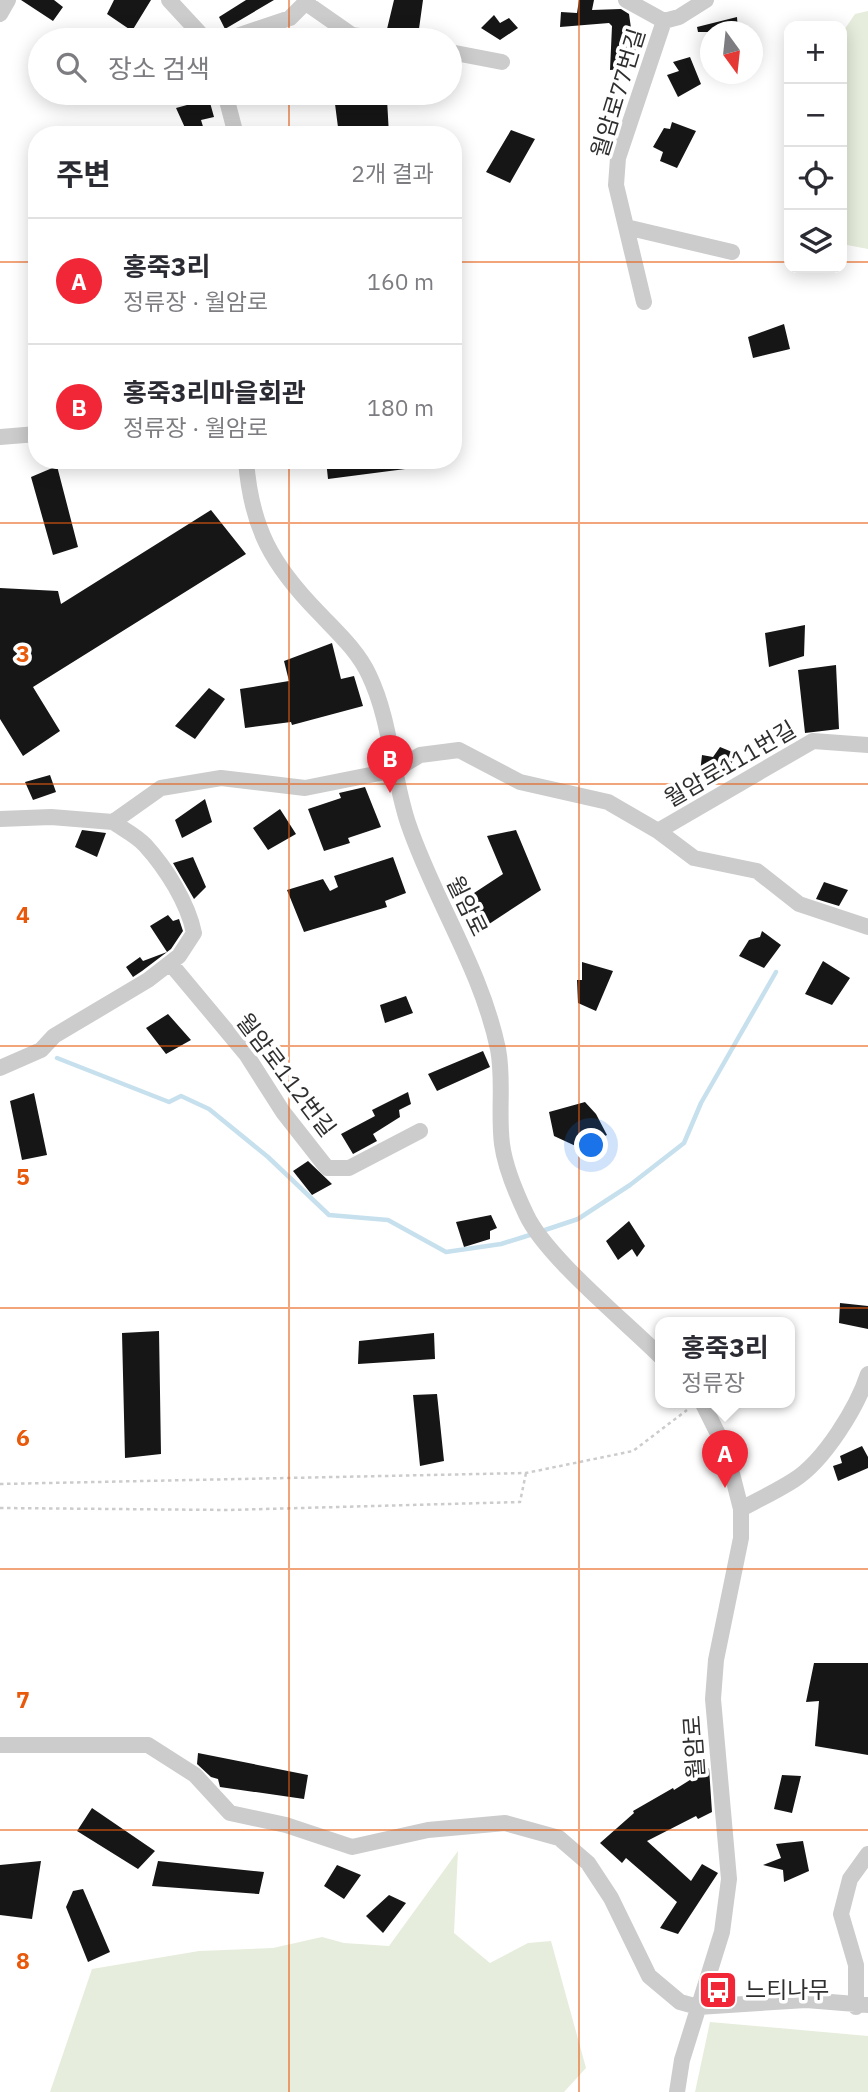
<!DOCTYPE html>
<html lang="ko">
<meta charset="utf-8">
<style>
:root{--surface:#fff;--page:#f2f2f3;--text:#2b2b33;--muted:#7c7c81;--line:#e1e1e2;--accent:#f12737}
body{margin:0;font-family:"IBM Plex Sans","Noto Sans KR",sans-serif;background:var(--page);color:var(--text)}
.controls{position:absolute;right:21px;top:21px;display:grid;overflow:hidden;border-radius:14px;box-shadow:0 4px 18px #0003}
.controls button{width:63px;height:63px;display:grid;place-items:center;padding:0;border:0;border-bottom:2px solid var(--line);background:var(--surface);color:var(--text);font:35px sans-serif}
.compass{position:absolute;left:700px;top:21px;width:63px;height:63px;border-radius:50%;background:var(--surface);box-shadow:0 4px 18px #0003;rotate:165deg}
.you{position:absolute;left:592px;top:1146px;width:24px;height:24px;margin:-18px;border:5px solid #fff;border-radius:50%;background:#1a73e8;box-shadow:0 0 0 10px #1a73e833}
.badge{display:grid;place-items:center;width:46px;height:46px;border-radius:50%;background:var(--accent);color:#fff;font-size:23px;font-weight:700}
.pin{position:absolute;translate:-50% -58px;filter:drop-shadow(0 2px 4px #0008)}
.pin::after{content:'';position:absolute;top:37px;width:24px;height:21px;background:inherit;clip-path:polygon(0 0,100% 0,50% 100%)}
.popup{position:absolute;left:655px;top:1317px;width:140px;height:91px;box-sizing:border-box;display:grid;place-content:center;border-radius:14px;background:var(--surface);filter:drop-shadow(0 2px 5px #0005);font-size:23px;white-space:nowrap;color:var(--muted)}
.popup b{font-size:26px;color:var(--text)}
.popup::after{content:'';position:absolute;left:50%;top:100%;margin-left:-14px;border:14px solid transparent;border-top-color:var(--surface)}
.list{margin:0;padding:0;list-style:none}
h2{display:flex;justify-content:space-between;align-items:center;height:91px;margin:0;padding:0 28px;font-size:30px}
h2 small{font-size:23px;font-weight:400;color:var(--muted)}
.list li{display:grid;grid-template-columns:46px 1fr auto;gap:21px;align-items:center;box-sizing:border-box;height:126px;padding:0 28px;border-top:2px solid var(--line)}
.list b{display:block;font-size:26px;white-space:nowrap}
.list p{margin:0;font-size:23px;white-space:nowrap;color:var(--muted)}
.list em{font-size:23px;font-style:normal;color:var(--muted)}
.icon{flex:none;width:38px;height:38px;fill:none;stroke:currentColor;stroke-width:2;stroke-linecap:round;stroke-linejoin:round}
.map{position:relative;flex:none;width:868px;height:2092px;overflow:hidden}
.search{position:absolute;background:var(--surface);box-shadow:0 4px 18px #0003;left:28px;top:28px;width:434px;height:77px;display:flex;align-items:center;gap:18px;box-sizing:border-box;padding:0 24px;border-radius:38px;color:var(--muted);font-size:26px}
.panel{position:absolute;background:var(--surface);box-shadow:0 4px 18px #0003;left:28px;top:126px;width:434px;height:343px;border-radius:28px}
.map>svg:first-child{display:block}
.green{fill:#e6eddc}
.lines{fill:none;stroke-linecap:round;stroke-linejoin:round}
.stream{stroke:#c7e0ee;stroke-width:4.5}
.building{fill:#161616}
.path{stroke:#ccc;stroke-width:2.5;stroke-dasharray:3.5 3.5;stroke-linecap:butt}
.minor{stroke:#ccc;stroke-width:16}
.grid{fill:none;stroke:#e8590c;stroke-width:2;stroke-opacity:0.55}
.labels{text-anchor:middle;stroke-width:7;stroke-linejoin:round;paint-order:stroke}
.street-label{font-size:23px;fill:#2f2f2f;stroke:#fff}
.poi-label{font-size:23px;fill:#2f2f2f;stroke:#fff;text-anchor:start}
.grid-label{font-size:23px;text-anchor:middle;font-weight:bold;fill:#e8590c;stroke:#fff;stroke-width:7;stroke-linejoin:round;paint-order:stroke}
</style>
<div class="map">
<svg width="868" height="2092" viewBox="0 0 868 2092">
<rect width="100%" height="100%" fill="#fff"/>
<path class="green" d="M868 11V249L842 244V33L855 14Z
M458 1851 454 1933 490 1963 528 1943 551 1941 586 2068 564 2092H50L92 1969 199 1951 273 1948 322 1937 344 1943 389 1946Z
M710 2022 868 2036V2092H695Z"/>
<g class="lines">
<path class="stream" d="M57 1058 169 1102 181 1096 209 1109 268 1157 329 1215 388 1220 446 1252 501 1244 533 1234
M542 1231 578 1219 630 1185 684 1143 701 1103 776 972"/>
</g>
<path class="building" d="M21 0H54L63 7 53 21Z
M114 0H151L132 31 107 14Z
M246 0H274L225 29 219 17Z
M394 0H423L418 36 387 29Z
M579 0H594L592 10 621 9 629 14 633 42 636 41 634 68 610 70 612 26 609 23 560 27 561 12 577 13Z
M494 15 500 23 509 18 518 28 500 40 481 28Z
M737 17 738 32H698L697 27Z
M690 57 701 84 678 97 667 75 679 71 673 62Z
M209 99 214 117 201 120 205 133 186 130 176 108Z
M357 99V102L387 99 389 135H339L335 104Z
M672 122 696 131 677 168 660 161 663 152 653 147 664 128 670 129Z
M511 130 535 139 510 183 486 172Z
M784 324 790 349 753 358 748 337Z
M326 460H413V468L328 479Z
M57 466 78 547 53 555 31 477Z
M211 510 246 554 33 687 60 731 23 756 0 719V588L58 591 61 604Z
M805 625 804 656 769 667 765 633Z
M332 643 341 679 354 676 363 706 292 725 291 722 245 728 240 689 289 681 284 661Z
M836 665 839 729 805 733 798 670Z
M209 688 225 699 195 739 175 726Z
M720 747 737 754 722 779 700 773 702 755 713 757Z
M50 775 56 792 33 800 25 782Z
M365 787 381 827 348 838 350 843 324 851 308 809 341 798 339 793Z
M205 799 212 822 182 838 175 820Z
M280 809 296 834 268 850 253 828Z
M82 830 106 833 97 857 75 847Z
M516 830 541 890 486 926 471 895 503 874 487 836Z
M193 857 206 887 194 899 173 863Z
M393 857 406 893 385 901 387 907 304 932 287 890 323 879 330 891 338 887 334 876Z
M824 882 848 890 839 906 816 899Z
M168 915 173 921 179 919 183 931 171 949 142 971 133 977 126 967 140 957 143 961 167 952 150 926Z
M762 931 781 945 764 968 739 956 749 940 760 937Z
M823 961 850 978 832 1005 805 994Z
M582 962 613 971 596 1011 578 1003 577 980H582Z
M406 996 413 1013 385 1023 380 1005Z
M168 1014 191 1040 166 1054 146 1028Z
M483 1051 490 1067 437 1091 428 1074Z
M408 1092 411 1104 399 1110 400 1117 373 1134 377 1141 353 1154 341 1134 375 1116 372 1110Z
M34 1093 47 1155 22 1160 10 1101Z
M585 1102 596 1114 607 1135 580 1148 554 1136 549 1112Z
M308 1161 332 1184 312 1195 293 1171Z
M491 1215 497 1228 490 1231V1239L464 1247 456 1222Z
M629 1221 645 1246 637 1257 632 1249 618 1260 606 1241Z
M840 1303 868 1306V1329L839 1323Z
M159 1331 161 1454 125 1458 122 1333Z
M434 1333 435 1359 358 1364 359 1341Z
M437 1394 444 1461 420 1466 413 1395Z
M862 1446 868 1457V1468L838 1481 833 1466 842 1463 840 1456Z
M814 1663H868V1755L815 1746 819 1701 806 1702Z
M198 1753 308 1775 304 1799 220 1787 218 1779 211 1777 197 1764Z
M709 1768 712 1812 698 1819 696 1816 647 1841 691 1881 702 1864 718 1873 678 1934 660 1928 677 1902 626 1858 622 1863 600 1843 634 1813 633 1811 673 1788 674 1790Z
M782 1775 801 1776 792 1813 774 1809Z
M92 1808 155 1851 138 1869 77 1831Z
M803 1841 809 1871 784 1882 783 1870 763 1865 781 1858 776 1844Z
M41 1861 32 1919 0 1915V1865Z
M158 1861 264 1872 259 1894 152 1886Z
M337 1865 361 1875 344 1899 324 1886Z
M83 1889 110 1952 88 1962 66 1907 73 1891Z
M389 1895 406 1903 383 1933 366 1916Z"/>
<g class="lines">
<path class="path" d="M0 1484 526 1473 633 1451 687 1410
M0 1508 228 1510 520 1502 526 1473"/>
<path class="minor" d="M169 0 206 40
M626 0 664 21
M306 3 352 35 387 40
M0 14 8 0
M225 40 290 18 308 0
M450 52 502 62
M225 93 236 135
M626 227 732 252
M644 302 616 185 618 158 664 21 679 17 706 0
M37 367V405
M0 437 37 434
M246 460C251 528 272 565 319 613 337 632 358 651 369 675 391 721 392 775 408 823 434 900 481 968 498 1049 504 1080 498 1112 502 1144 505 1167 516 1193 526 1214 545 1256 625 1321 660 1356
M0 819 51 817 113 822 161 788 221 778 305 788 395 770 420 755 459 750 520 782 608 802 658 831 694 858 757 871 799 904 868 927
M658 831 813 741 868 745
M170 963 246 1054 283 1112 327 1168H349L420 1131
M0 1068 41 1050 54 1036 148 980 179 956 194 933C188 903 166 868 145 845 137 836 123 829 113 822
M741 1509C758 1500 777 1491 794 1480 824 1461 857 1408 868 1374
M0 1745H148L195 1775 230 1813 286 1825 352 1847 428 1830 505 1823 559 1838 588 1863 611 1898 649 1976 680 2002 698 2007 806 2000 868 2005
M856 2007V1965L841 1914 850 1879 868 1854
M677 2092 682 2060 722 1932 729 1879 713 1699 716 1660 741 1538V1509L726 1450 702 1402"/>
</g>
<path class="grid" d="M289 0V40M579 0V2092M289 93V135M0 262H37M453 262H789M842 262H868M289 460V2092M0 523H868M0 784H868M0 1046H868M0 1308H868M0 1569H868M0 1830H868"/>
<defs>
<g id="bus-square" transform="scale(2.0125)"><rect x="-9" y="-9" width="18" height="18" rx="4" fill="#f12737" stroke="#fff"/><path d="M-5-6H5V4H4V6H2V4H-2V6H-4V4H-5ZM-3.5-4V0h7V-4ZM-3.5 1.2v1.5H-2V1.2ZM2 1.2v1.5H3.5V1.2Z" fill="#fff"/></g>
</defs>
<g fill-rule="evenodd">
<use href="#bus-square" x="718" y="1990"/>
</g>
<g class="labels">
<g class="street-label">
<text transform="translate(618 93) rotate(-73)" y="8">월암로77번길</text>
<text transform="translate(730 764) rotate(-30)" y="8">월암로111번길</text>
<text transform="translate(467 906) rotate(64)" y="8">월암로</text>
<text transform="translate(286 1075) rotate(53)" y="8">월암로112번길</text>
<text transform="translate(694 1747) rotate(-94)" y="8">월암로</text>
</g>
<g class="poi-label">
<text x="745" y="1998">느티나무</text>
</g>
</g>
<g class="grid-label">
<text x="23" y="662">3</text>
<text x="23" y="923">4</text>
<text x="23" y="1185">5</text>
<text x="23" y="1446">6</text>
<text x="23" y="1708">7</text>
<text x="23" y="1969">8</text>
</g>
</svg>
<div class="controls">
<button>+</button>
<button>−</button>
<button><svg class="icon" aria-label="locate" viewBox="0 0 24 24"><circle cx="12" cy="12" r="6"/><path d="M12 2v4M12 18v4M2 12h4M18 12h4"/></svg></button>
<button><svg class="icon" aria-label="layers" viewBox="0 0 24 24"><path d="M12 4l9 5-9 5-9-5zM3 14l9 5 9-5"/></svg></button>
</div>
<svg class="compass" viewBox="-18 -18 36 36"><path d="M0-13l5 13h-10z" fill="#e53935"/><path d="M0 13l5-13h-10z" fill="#7c7c81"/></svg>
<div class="you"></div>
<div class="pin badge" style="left:725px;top:1488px">A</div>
<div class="popup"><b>홍죽3리</b>정류장</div>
<div class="pin badge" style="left:390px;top:793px">B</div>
<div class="search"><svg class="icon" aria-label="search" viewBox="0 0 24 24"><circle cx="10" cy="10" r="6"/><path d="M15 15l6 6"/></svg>장소 검색</div>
<section class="panel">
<h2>주변<small>2개 결과</small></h2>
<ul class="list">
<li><span class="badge">A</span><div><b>홍죽3리</b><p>정류장 · 월암로</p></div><em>160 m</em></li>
<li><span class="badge">B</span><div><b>홍죽3리마을회관</b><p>정류장 · 월암로</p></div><em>180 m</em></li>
</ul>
</section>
</div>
